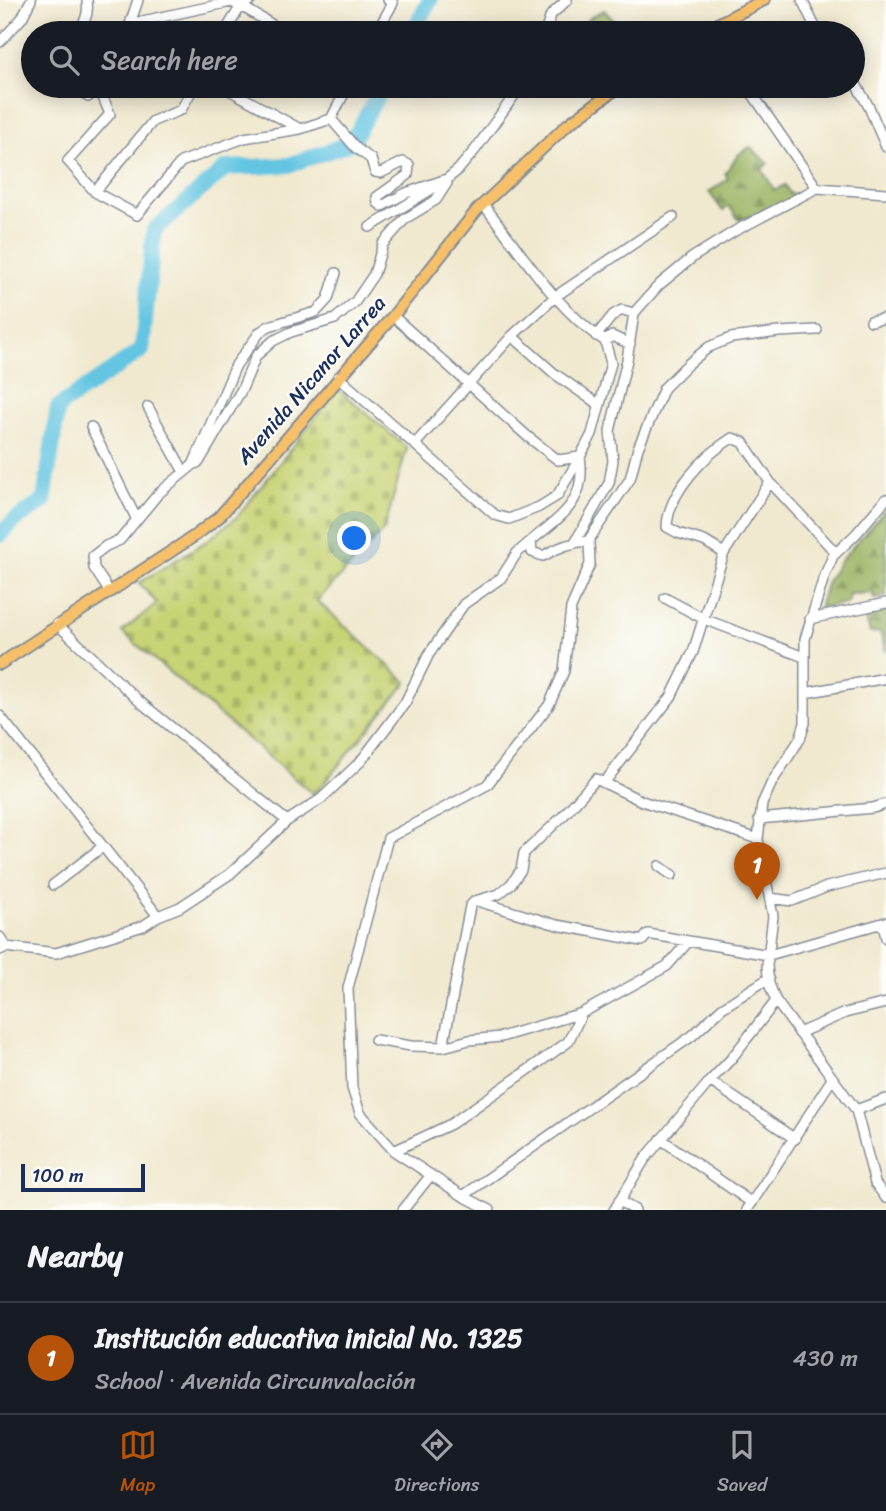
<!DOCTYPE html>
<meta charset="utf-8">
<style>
:root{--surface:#171b24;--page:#20242c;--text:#f1f3f6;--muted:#9ea1a6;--line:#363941;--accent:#b45309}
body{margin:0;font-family:Sriracha,sans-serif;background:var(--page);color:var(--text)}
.scale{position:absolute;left:21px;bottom:18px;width:124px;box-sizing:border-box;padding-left:7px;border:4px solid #1b2f5e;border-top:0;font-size:19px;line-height:24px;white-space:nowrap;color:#1b2f5e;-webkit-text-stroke:5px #fdfcf7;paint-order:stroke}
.you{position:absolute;left:355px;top:539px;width:24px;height:24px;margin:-18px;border:5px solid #fff;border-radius:50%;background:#1a73e8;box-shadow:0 0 0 10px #1a73e833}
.badge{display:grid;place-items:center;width:46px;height:46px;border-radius:50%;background:var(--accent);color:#fff;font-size:23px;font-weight:700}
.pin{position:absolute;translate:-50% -58px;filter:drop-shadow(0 2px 4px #0008)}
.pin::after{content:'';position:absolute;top:37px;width:24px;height:21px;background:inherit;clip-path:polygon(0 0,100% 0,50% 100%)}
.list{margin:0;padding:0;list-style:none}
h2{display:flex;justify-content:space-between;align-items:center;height:91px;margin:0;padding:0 28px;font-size:30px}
h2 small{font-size:23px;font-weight:400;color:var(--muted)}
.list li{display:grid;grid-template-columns:46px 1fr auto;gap:21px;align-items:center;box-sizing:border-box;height:112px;padding:0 28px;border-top:2px solid var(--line)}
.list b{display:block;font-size:26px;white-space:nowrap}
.list p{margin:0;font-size:23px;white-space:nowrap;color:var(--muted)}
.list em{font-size:23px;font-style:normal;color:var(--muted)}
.icon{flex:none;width:38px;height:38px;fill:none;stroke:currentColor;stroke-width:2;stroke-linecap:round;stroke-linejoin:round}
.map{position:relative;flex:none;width:886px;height:1210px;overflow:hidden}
.search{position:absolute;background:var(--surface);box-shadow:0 4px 18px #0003;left:21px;right:21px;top:21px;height:77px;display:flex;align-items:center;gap:18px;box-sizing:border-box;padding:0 24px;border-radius:38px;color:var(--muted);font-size:26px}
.sheet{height:203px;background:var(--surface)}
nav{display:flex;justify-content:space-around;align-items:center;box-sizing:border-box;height:98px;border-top:2px solid var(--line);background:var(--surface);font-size:19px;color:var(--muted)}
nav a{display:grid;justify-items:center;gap:4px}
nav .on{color:var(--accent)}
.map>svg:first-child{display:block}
.forest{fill:url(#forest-firs);stroke:#5c7262;stroke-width:2}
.cemetery{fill:url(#cemetery-stones);stroke:#71816a;stroke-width:2}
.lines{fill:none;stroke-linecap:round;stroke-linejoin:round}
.river{stroke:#63c5e2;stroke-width:16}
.minor-casing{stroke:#868c96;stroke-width:12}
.major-casing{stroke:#868c96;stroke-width:14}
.minor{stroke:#fff;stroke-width:9}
.major{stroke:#f6c06b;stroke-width:10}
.labels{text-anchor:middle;stroke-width:5;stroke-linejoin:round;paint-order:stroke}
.street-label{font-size:21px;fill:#1b2f5e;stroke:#fdfcf7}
</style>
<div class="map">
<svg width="886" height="1210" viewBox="0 0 886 1210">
<defs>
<pattern id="forest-firs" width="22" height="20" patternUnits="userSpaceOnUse" patternTransform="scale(1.75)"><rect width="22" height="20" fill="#9db566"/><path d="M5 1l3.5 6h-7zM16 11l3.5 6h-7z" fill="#7f9457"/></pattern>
<pattern id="cemetery-stones" width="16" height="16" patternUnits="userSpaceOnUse" patternTransform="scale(1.75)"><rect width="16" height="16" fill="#c7d375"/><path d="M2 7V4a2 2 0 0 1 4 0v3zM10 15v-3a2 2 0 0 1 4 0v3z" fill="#aab568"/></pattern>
</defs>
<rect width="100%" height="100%" fill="#fdfcf7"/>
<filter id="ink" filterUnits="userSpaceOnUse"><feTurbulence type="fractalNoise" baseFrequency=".0143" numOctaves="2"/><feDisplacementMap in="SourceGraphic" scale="14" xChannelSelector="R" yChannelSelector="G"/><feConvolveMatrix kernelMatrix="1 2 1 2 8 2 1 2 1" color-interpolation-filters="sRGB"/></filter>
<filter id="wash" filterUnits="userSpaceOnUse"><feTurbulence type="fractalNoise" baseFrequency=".00686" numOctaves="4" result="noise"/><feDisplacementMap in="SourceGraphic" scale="28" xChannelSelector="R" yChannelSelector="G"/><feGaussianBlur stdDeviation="1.57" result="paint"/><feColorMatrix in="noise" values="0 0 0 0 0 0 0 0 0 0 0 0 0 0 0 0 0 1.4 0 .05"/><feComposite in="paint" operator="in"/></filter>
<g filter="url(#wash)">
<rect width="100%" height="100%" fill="#f0e9cf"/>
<path class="forest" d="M604 10 622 29 616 33 574 32 591 17Z
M750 147 768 163 762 169 774 190 785 185 790 194H800L771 210 739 220 729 206 723 211 709 192 728 179 725 173 739 154Z
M886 509V597L874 599 873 593 849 594 848 603 819 608 827 581 841 560Z
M886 610V652L880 632 870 633 865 615Z"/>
<path class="cemetery" d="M338 389 407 448 384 530 317 601 407 682 314 795 122 632 157 603 139 583 208 540 237 517Z"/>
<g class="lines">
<path class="river" d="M412 33 430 0
M0 535 14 521 44 501 58 407 142 350 154 230 226 168 289 165 351 143 383 86"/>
</g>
</g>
<g filter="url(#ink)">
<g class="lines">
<g class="minor-casing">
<path id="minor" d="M802 0 818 33
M129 27 138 0
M76 33C85 22 89 15 87 0
M126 33 132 25 138 22 231 2 241 6 251 0
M224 33 241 6 286 33
M376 33 393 3 388 0
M545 33 551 15 567 0
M0 42 22 18 31 0
M853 79 869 107 886 147
M78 86 88 97 100 86
M222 86 300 129 331 119 348 86
M747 86 817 188
M99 88 110 114 68 161 95 192 153 121 181 110 194 86
M331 119 356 148 371 159 375 172 381 173 403 162 409 165 408 175 377 197 378 203 382 206 406 193 447 179 458 170 475 150 521 86
M95 192 137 215 181 162 244 138 300 129
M483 204C519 249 556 310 605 341L612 336 630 344
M370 227 437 186
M393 316 527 436 558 460 580 457 592 434 611 363 605 341
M871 321 886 318
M512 336 555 374 598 404
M596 336 613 315 622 310 634 313
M338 377 495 515 509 519 539 507 557 496 579 459
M148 407 184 472
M91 427 136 518
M415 444 512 336 556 296 673 217
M193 465 199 462 242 389 256 356 273 341 291 332 335 319 355 302 374 274 383 244 405 219 436 200 447 183V179
M770 482 836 553
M886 499 856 534 833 556 824 577 805 639V723L800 739 772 782 762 804 758 839 773 916 767 966 769 984 776 1001 856 1110 875 1183 886 1198
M588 541 630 479 638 448 664 388 688 364 709 347 731 338 779 332 817 330
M575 542 609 483 613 461 610 431 627 360 634 313 659 285 693 257 735 231 817 188 886 193
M109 591 94 568 93 556 106 546 120 540 158 494 193 465 236 365 260 332 269 326 316 312 328 299 336 273
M665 598 704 619 804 657
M810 619 886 603
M57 624 139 701 287 821
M805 693 886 678
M0 716 158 916
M604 783 671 697 693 652 724 553 770 482 743 442 732 438C705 455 668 492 667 527L678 533 704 541 724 553
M759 819 873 808 886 804
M659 866 672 875
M53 885 102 847
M770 898 792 901 827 887 886 873
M477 901 557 925 642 941 648 934 769 955 886 922
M883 923 886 938
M0 937 6 947
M0 950 6 947 56 953 143 926 158 916 180 907 230 874 287 821 321 799 361 761 405 703 429 654 464 604 501 578 517 553 531 541
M799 1033 845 1013 886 1003
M375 1040 411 1046 443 1047 469 1040 501 1037 582 1013 667 966 689 941
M443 1047 470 906 475 901 499 894 511 884 521 870 524 853 563 816 596 779 642 801 758 839
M710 1081 795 1139
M856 1110 886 1099
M661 1139 752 1203
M394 1151 451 1124 568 1042 582 1013
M463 1196 692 1036 722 1008 769 978
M619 1201 635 1210
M403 1210 431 1175
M490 1210 463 1196 394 1151 360 1113 352 1088 348 988 388 838 487 785 549 705 564 671 571 608 590 564 589 541C571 542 558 547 543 556L532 552 531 541C562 515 587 502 580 457
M614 1210 645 1159 710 1081 731 1059 776 1001
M747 1210 832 1079"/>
</g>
<g class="major-casing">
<path id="major" d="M700 33 764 0
M0 664 196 535 219 517 393 316 477 210 567 125 620 86"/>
</g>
<use href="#minor" class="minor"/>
<use href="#major" class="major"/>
</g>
</g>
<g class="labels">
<g class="street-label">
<text transform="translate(311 380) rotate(-49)" y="7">Avenida Nicanor Larrea</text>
</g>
</g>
</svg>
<div class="scale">100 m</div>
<div class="you"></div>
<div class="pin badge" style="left:757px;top:900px">1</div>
<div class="search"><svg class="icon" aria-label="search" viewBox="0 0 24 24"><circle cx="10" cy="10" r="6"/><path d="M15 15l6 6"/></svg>Search here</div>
</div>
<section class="sheet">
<h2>Nearby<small></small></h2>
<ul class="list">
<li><span class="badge">1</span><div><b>Institución educativa inicial No. 1325</b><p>School · Avenida Circunvalación</p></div><em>430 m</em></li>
</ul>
</section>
<nav>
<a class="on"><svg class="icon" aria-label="map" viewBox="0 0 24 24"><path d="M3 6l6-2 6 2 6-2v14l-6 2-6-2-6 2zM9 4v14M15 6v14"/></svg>Map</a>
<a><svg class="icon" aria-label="directions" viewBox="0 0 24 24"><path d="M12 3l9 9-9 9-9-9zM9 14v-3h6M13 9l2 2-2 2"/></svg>Directions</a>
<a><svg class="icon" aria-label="saved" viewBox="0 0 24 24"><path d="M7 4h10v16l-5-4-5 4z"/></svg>Saved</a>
</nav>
